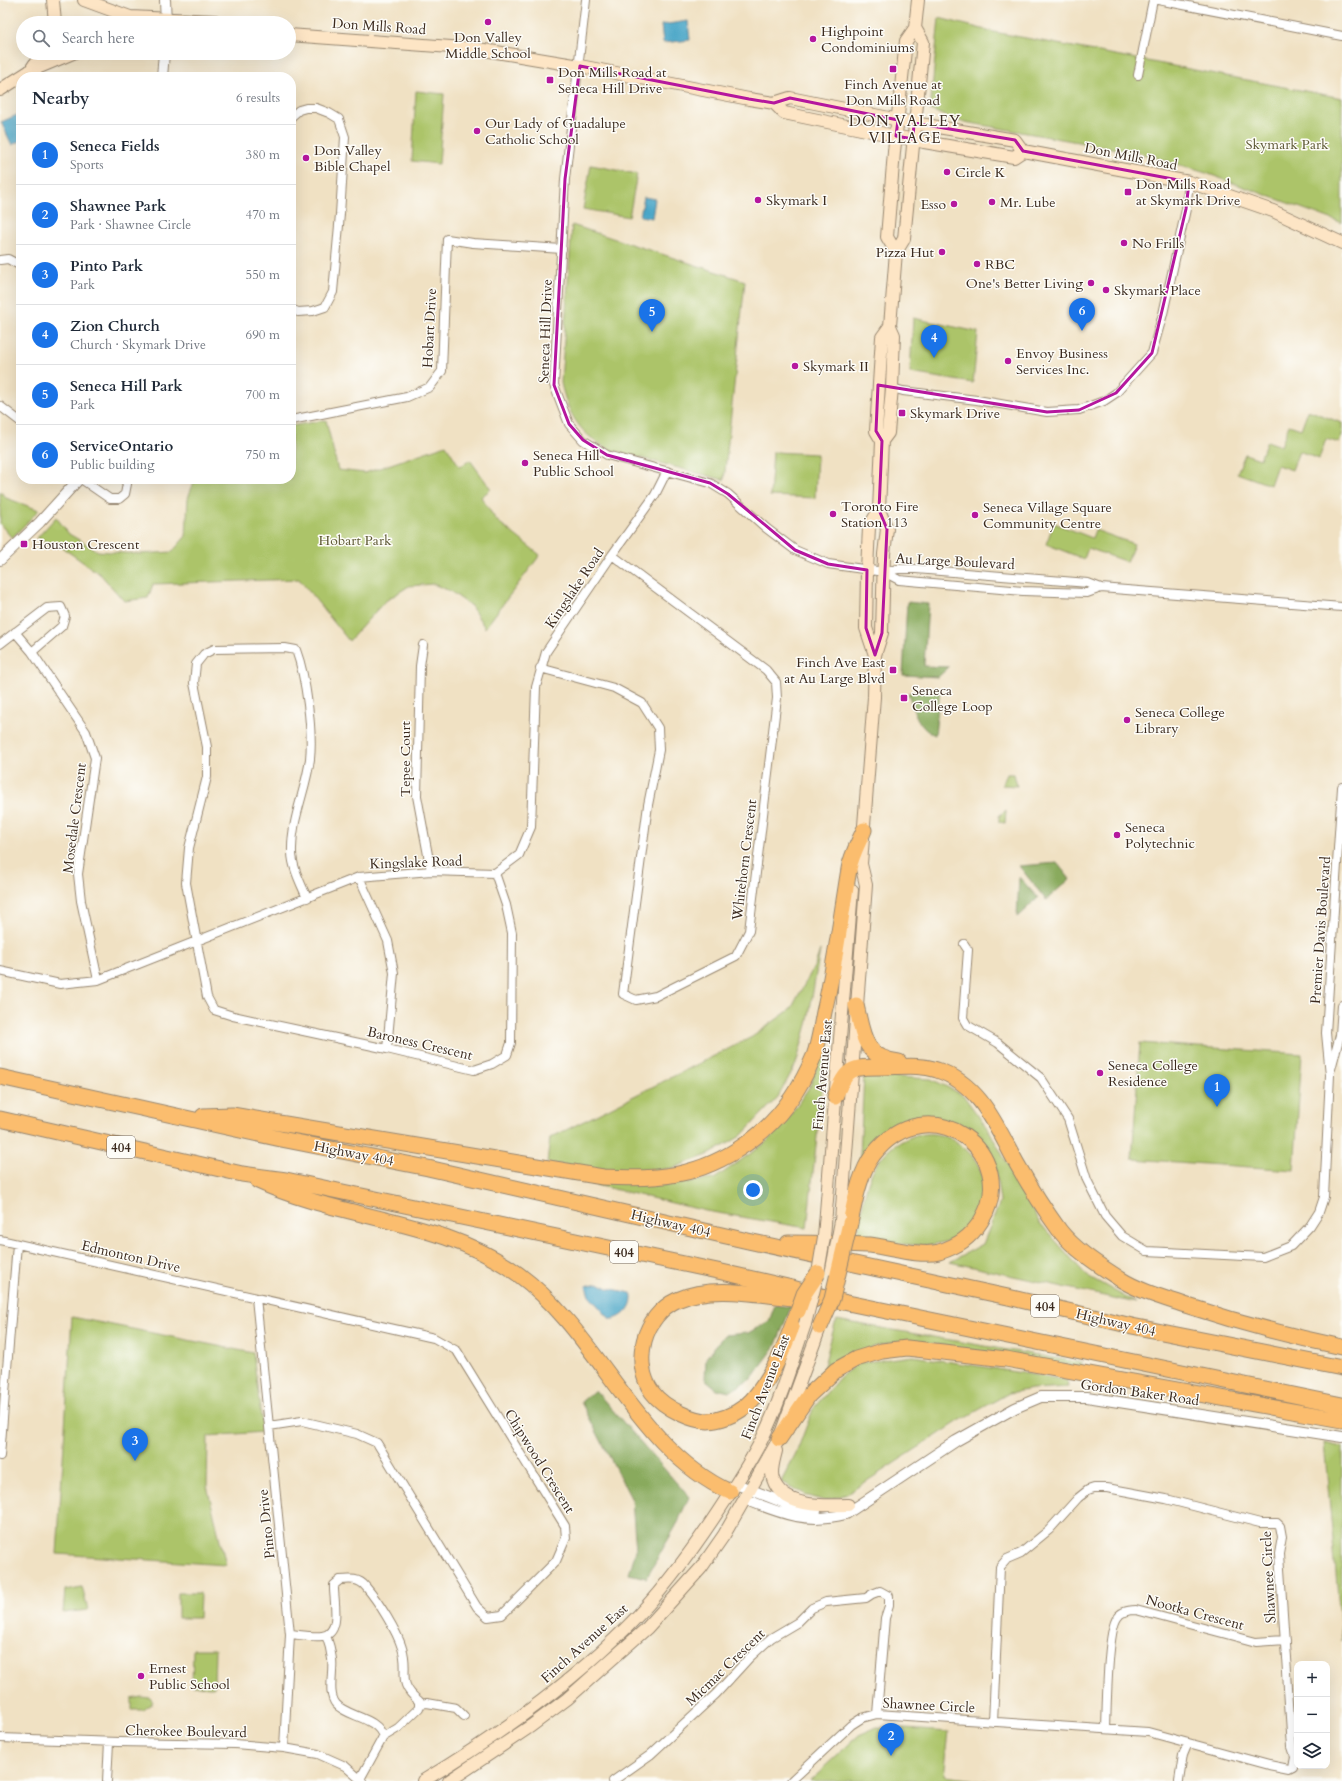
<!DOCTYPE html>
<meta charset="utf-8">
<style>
:root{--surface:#fff;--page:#f6f6f7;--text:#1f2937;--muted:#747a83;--line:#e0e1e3;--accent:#1a73e8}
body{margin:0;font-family:Cardo,serif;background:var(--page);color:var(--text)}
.controls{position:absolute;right:12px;bottom:12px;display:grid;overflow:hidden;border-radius:8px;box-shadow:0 4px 16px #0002}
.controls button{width:36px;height:36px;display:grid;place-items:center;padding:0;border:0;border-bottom:1px solid var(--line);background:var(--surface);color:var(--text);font:20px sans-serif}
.you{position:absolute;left:753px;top:1190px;width:14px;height:14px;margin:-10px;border:3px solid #fff;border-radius:50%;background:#1a73e8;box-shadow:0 0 0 6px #1a73e833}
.badge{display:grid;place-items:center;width:26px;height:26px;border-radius:50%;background:var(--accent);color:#fff;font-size:13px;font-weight:700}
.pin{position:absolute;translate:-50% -33px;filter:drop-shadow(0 1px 2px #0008)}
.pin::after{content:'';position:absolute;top:21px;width:14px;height:12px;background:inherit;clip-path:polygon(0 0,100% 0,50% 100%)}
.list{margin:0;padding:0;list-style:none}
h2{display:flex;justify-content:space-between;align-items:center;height:52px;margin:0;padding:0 16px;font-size:17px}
h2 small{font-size:13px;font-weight:400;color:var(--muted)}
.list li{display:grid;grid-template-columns:26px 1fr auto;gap:12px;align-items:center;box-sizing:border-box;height:60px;padding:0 16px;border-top:1px solid var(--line)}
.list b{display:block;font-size:15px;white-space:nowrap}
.list p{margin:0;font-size:13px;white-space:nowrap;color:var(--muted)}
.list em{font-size:13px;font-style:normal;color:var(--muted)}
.icon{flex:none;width:22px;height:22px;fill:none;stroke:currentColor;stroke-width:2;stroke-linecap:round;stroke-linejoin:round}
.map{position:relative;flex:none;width:1342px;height:1781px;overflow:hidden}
.search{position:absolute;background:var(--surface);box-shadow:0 4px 16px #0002;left:16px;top:16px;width:280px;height:44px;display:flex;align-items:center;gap:10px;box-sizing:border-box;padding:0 14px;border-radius:22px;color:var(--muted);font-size:15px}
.panel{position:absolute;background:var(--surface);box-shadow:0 4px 16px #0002;left:16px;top:72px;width:280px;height:412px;border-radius:16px}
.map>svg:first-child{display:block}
.green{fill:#acc469;stroke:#747744}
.forest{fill:#89aa5d;stroke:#626a3e}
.water{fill:#48a6c7;stroke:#426872}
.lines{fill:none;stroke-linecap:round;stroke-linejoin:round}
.minor-casing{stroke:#968670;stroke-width:10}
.tertiary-casing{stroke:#968670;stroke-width:12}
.secondary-casing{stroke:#968670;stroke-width:14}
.motorway-casing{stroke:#968670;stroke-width:17}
.minor{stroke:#fff;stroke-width:8}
.tertiary{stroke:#fff;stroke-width:10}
.secondary{stroke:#fde5c5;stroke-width:12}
.motorway{stroke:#fbbd6e;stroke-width:15}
.secondary-bridge-casing{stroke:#968670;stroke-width:14;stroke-linecap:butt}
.motorway-bridge-casing{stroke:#968670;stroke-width:17;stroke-linecap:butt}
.secondary-bridge{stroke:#fde5c5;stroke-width:12}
.motorway-bridge{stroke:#fbbd6e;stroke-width:15}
.marked{fill:none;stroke:#b5179e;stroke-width:3;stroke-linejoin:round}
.poi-dot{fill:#b5179e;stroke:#fdfcf7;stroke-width:1.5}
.labels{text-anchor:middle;stroke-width:3;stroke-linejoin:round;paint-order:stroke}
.shield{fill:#fdfcf7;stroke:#75695f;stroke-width:1}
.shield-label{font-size:13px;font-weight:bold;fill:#3b2a1e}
.street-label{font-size:14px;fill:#3b2a1e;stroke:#fdfcf7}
.poi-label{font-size:14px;fill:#3b2a1e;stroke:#fdfcf7;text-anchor:start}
.park-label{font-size:14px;fill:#5d5834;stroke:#fdfcf7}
.neighbourhood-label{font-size:15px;letter-spacing:1px;fill:#3b2a1e;stroke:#fdfcf7}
</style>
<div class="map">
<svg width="1342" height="1781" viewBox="0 0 1342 1781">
<rect width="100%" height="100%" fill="#fdfcf7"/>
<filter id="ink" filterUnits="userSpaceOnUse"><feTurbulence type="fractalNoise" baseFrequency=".025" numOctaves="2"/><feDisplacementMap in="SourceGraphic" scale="8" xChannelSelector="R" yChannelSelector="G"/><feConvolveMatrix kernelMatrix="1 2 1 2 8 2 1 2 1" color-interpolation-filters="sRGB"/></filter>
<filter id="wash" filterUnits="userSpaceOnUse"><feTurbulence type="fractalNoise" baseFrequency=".012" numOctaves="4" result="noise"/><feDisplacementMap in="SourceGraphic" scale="16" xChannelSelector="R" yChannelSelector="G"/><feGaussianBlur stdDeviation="0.9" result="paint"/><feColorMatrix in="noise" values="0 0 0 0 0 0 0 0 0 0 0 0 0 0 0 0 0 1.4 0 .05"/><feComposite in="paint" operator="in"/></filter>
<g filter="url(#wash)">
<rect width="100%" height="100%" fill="#f0e1c3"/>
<path class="green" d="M939 18 994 32 1342 98V223L1206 173 1140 153 959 121 930 110Z
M416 91 444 94 439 164 412 161Z
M591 165 637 174 629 217 583 209Z
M572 225 745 281 724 480 611 450C581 436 568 415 561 383Z
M913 318 978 332 973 383 910 373Z
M1308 410 1342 423V436L1339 443 1326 439 1319 459 1299 451 1292 470 1277 465 1270 485 1237 473 1245 454 1260 459 1267 441 1281 446 1289 425 1301 429Z
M326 420 338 470 365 473 446 445 460 467 470 460 491 489 481 497 496 520 540 555 485 628 471 606 450 591 433 584 409 586 384 602 349 641 299 579 153 584 148 598 124 601 101 575 60 546 37 538 56 517 69 534 98 551 139 554 172 552 186 536 188 498 195 479H291V426Z
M773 452 817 454 815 498 770 496Z
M0 491 6 498 39 510 12 538 0 524Z
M1054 523 1092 538 1095 530 1134 544 1127 562 1088 548 1084 559 1046 544Z
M1007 774H1014L1017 786 1002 785Z
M1006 810 1005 823 999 822V816Z
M820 950 808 1021 796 1064 778 1097 741 1136 710 1154 673 1168 632 1173 547 1163 550 1138 752 1037 791 1009 815 965Z
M828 1035 807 1228 706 1211 571 1179 573 1176 654 1186 714 1179 764 1144 785 1123 810 1086Z
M1140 1043 1302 1054 1294 1170 1132 1159Z
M864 1075 931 1079 963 1095 990 1132 1039 1222 1086 1275 1136 1303 950 1262 983 1244 1000 1202 995 1166 954 1124 935 1117H916L897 1123 870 1148 859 1175Z
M916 1135C924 1134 932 1133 940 1135 947 1136 953 1140 959 1144 988 1164 992 1198 969 1225 965 1231 958 1237 950 1240 922 1251 886 1241 857 1237 866 1191 865 1153 916 1135Z
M72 1317 253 1353 263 1432 208 1436 207 1486 226 1565 57 1554Z
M836 1320 1082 1363 1080 1367 907 1340 873 1347 847 1358 822 1373Z
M913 1356 1067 1380 1068 1387 1032 1389 1009 1393 959 1421 847 1494 825 1501 809 1496 781 1482 797 1451 813 1409 840 1377 858 1363Z
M1324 1443 1342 1447V1640Z
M82 1587 88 1610 63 1613 65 1590Z
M178 1593H200L199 1618H178Z
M193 1649H215L214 1687 192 1686Z
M141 1697 150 1698 153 1702 144 1710H132V1699Z
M877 1727 949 1732 944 1776 987 1781H809L859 1735Z"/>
<path class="forest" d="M907 602 928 604 924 666 949 667 938 677 903 675Z
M933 689 940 690 935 735C917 728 914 710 908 693Z
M1057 863 1070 879 1046 900 1019 866Z
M1019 877 1038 898 1017 917Z
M775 1305 791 1307 775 1347 751 1379 729 1392 717 1389 705 1379 706 1358 724 1335 748 1333 769 1321Z
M595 1390 689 1497 676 1526 646 1578 629 1574 636 1550 632 1500 581 1402Z"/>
<path class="water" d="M688 21 690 40 663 43 661 25Z
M17 115 21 123V140L12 145 1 122Z
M644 197 655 199 652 218 640 216Z
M598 1283 608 1288 631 1293C636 1305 622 1320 610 1319L589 1296 586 1286Z"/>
</g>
<g filter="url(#ink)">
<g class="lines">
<g class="minor-casing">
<path id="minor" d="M586 0 565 179 554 385 569 424 583 440 607 455 710 483 728 494 766 528 795 550 828 564 884 572 898 569H916L1088 583 1101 588 1342 607
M1158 0 1342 36
M1138 75 1153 0
M291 117 299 110 306 108H316L329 113 339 119 345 137 340 214 333 292 325 307 313 311 298 312 291 309
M0 260 8 259 21 266
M892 388 903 391 977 400 1047 412 1079 410 1104 401 1116 393 1152 353 1163 314 1186 209 1189 182
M0 406 21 422
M291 420 407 397 430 387 442 371 447 239 473 243 562 249
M81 479 110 499H119L125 494 127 484 124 479
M884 572 899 580 1023 591 1087 593 1101 588
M15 632 32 652 86 732 95 758 78 874 81 901 98 980
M0 644 47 608 61 607 65 616 62 626 32 652
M423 645 420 666 417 796 431 871
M540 668 614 688 642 703 658 728 659 750 648 805 623 994 636 1000 656 996 736 956 749 931 777 698 776 682 766 670 612 555
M359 877 388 941 394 973 387 1049
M307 898C301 884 292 867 292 852 291 820 306 790 310 759 313 730 306 677 296 650L285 648 214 649 204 654 196 664 194 683 207 747V777L189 848 186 883 207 997 214 1010 233 1016 387 1049 474 1070 492 1064 507 1055 511 1043 512 933 506 905 495 873
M964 944 968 950 963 1018 967 1025 998 1043 1041 1078 1068 1119 1087 1180 1105 1216 1122 1236 1147 1251 1263 1257 1291 1246 1310 1226 1319 1212 1324 1197 1330 1075 1326 1033 1342 787
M0 971 60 984 98 980 359 877 431 871 495 873 519 855 531 827 536 687 546 652 612 555 655 495 667 471
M1331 1069 1340 1035 1342 1005
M0 1240 434 1338 457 1351 565 1526 566 1538 556 1561 502 1615 488 1617 477 1607 377 1443 357 1434 302 1421 269 1426
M256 1298 290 1634 284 1748
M0 1456 17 1244
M290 1634C301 1635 312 1637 322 1636 343 1634 333 1598 334 1585L340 1580C350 1579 359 1578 366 1587 378 1601 397 1631 402 1648 410 1672 395 1682 419 1701V1708L398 1728 383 1737 360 1779
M326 1635C329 1643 331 1651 332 1659 334 1672 327 1693 336 1704 347 1717 378 1717 383 1737
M420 1704 427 1703 456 1708 464 1716
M1106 1728C1107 1707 1107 1633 1117 1618 1121 1611 1129 1610 1136 1610L1256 1642 1285 1640
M0 1738 118 1742 235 1744 284 1748 318 1754 345 1766 362 1781
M107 1781 109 1742
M613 1781 650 1755 716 1694 749 1658 771 1638 798 1622 812 1608 826 1602 866 1598 872 1594 880 1591 889 1596V1606L885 1618 877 1714
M791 1781 851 1725 862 1718 877 1714 1148 1732 1269 1765 1289 1769 1293 1767 1295 1756 1292 1747 1279 1554 1282 1537 1280 1526 1277 1523H1260L1166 1499 1107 1488H1094L1088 1490 1078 1498 1049 1530 1021 1553 1007 1559 1000 1567 993 1722
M1179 1781 1183 1755 1188 1743"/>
</g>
<g class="tertiary-casing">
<path id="tertiary" d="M165 0 166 23
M162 77 164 53
M0 560 40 522 79 479
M736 1484 800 1509 816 1511
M745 1499C782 1514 807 1524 846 1514L956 1441 1015 1408 1041 1397H1087L1342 1437"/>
</g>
<g class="secondary-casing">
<path id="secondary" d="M53 0 55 23
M84 0 130 17 215 21 217 23
M289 35 478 49 580 66 749 99 774 103 790 98 914 123 1015 140 1023 151 1189 182 1273 211 1342 243
M30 71 42 53
M0 90 30 71 73 53
M774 103 784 113 924 142 1014 157 1023 151
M896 252 887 237 894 152 906 41 915 28 918 0
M882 441 888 433 892 388 894 335 890 326
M875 655 866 628 867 570 869 527 879 510
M841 1221 866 885 861 864 874 697 875 655 882 633 884 554 887 529 879 510 882 441 876 431 882 337 890 326 896 252 904 239 923 42 915 28
M824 1237 852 890
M776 1451C774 1460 770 1470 773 1479 782 1508 824 1506 848 1505
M423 1781C496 1737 568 1686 628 1626 663 1591 692 1551 719 1510 734 1487 750 1463 762 1439 780 1402 792 1362 805 1324
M449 1781 531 1726 567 1699 647 1628 701 1568 724 1535 779 1439 820 1327"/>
</g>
<g class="motorway-casing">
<path id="motorway" d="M856 1005C863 1034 863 1058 899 1062
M0 1077 281 1139 428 1168 748 1241 1008 1297 1132 1326 1342 1368
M835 1097C847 1067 851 1067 882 1067 900 1067 920 1064 937 1070 981 1084 997 1128 1017 1164 1029 1185 1046 1212 1060 1231 1076 1251 1099 1265 1120 1279 1139 1291 1164 1298 1185 1305 1237 1322 1289 1336 1342 1347
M203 1116 232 1115 603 1177C659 1180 699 1177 746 1144 778 1122 799 1092 814 1056 819 1043 821 1027 824 1012 835 965 841 917 849 869 851 856 859 842 864 830
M0 1119 242 1174 286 1180 722 1272 792 1288 843 1302 1342 1405
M258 1181C341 1220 442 1218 518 1274 600 1334 636 1449 730 1492
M788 1243C815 1243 842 1244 870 1245 888 1247 921 1257 939 1252 958 1246 970 1238 981 1221 1023 1154 929 1083 873 1155 859 1174 855 1201 850 1223
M798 1311C786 1343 775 1374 752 1400 743 1410 729 1417 716 1420 696 1425 663 1407 652 1392 631 1362 644 1315 677 1300 716 1282 772 1298 814 1300
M779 1439 809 1395 836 1370 856 1359 882 1351 907 1348 1006 1359 1342 1420"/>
</g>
<use href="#minor" class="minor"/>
<use href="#tertiary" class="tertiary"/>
<use href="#secondary" class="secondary"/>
<use href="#motorway" class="motorway"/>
<g class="secondary-bridge-casing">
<path id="secondary-bridge" d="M832 1269 841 1221
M805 1324 818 1273 824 1237"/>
</g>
<g class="motorway-bridge-casing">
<path id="motorway-bridge" d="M798 1311 804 1294 818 1273
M820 1327 832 1299 850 1223"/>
</g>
<use href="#secondary-bridge" class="secondary-bridge"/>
<use href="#motorway-bridge" class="motorway-bridge"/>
</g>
</g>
<path class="marked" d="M580 66 749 99 774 103 790 98 898 120 896 136 913 139 914 123 1015 140 1023 151 1189 182 1186 209 1152 353 1116 393 1079 410 1047 412 878 385 876 431 882 441 879 510 887 529 882 633 875 655 866 628 867 570 828 564 795 550 728 494 710 483 607 455 583 440 569 424 554 385 565 179Z"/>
<g class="poi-dot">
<circle cx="488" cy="22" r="4"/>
<circle cx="813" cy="39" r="4"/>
<rect x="889" y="65" width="8" height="8" rx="2"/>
<rect x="546" y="76" width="8" height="8" rx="2"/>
<circle cx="477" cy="131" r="4"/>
<circle cx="306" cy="158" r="4"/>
<circle cx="947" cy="172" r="4"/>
<rect x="1124" y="188" width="8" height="8" rx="2"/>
<circle cx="758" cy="200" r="4"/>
<circle cx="992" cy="202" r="4"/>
<circle cx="954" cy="204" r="4"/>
<circle cx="1124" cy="243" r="4"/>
<circle cx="942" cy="252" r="4"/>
<circle cx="977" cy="264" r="4"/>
<circle cx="1091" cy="283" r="4"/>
<circle cx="1106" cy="290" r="4"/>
<circle cx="1008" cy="361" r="4"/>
<circle cx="795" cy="366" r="4"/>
<rect x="898" y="409" width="8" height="8" rx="2"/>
<circle cx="525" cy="463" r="4"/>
<circle cx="833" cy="514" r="4"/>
<circle cx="975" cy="515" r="4"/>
<rect x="20" y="540" width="8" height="8" rx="2"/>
<rect x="889" y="666" width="8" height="8" rx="2"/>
<rect x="900" y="694" width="8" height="8" rx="2"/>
<circle cx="1127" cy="720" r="4"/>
<circle cx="1117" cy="835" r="4"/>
<circle cx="1100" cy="1073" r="4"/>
<circle cx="141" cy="1676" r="4"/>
</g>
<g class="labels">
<g class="shield">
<rect x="107" y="1136" width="28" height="22" rx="3"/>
<rect x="610" y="1241" width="28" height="22" rx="3"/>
<rect x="1031" y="1295" width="28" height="22" rx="3"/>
</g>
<g class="shield-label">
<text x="121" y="1152">404</text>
<text x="624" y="1257">404</text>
<text x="1045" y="1311">404</text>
</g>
<g class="street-label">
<text transform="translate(379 26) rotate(4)" y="5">Don Mills Road</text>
<text transform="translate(1131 156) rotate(11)" y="5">Don Mills Road</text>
<text transform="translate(429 328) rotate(-87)" y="5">Hobart Drive</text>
<text transform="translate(545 331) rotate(-88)" y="5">Seneca Hill Drive</text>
<text transform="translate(955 561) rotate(3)" y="5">Au Large Boulevard</text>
<text transform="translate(574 588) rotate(-56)" y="5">Kingslake Road</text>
<text transform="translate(405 759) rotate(-90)" y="5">Tepee Court</text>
<text transform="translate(74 818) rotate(-83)" y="5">Mosedale Crescent</text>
<text transform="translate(744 860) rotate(-83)" y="5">Whitehorn Crescent</text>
<text transform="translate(416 862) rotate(-2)" y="5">Kingslake Road</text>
<text transform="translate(1320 930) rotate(-86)" y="5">Premier Davis Boulevard</text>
<text transform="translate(420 1043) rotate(13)" y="5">Baroness Crescent</text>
<text transform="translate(822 1075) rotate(-85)" y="5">Finch Avenue East</text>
<text transform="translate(354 1153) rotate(11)" y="5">Highway 404</text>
<text transform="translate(671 1223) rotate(13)" y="5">Highway 404</text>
<text transform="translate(131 1256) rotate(13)" y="5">Edmonton Drive</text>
<text transform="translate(1116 1322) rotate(13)" y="5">Highway 404</text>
<text transform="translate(765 1387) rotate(-69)" y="5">Finch Avenue East</text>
<text transform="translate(1140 1392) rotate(8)" y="5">Gordon Baker Road</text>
<text transform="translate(540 1461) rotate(58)" y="5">Chipwood Crescent</text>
<text transform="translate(266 1524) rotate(-96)" y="5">Pinto Drive</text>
<text transform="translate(1268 1577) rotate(-93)" y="5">Shawnee Circle</text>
<text transform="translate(1195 1612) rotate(15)" y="5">Nootka Crescent</text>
<text transform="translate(584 1643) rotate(-42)" y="5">Finch Avenue East</text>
<text transform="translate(725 1667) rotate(-44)" y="5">Micmac Crescent</text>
<text transform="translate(929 1705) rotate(3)" y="5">Shawnee Circle</text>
<text transform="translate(186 1731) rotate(1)" y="5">Cherokee Boulevard</text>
</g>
<g class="poi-label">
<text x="821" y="36">Highpoint<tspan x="821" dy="16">Condominiums</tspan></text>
<text x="488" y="42" text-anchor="middle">Don Valley<tspan x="488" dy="16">Middle School</tspan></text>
<text x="558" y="77">Don Mills Road at<tspan x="558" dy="16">Seneca Hill Drive</tspan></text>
<text x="893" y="89" text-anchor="middle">Finch Avenue at<tspan x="893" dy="16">Don Mills Road</tspan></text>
<text x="485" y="128">Our Lady of Guadalupe<tspan x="485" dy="16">Catholic School</tspan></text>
<text x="314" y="155">Don Valley<tspan x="314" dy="16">Bible Chapel</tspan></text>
<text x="955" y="177">Circle K</text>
<text x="1136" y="189">Don Mills Road<tspan x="1136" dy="16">at Skymark Drive</tspan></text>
<text x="766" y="205">Skymark I</text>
<text x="1000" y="207">Mr. Lube</text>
<text x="946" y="209" text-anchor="end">Esso</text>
<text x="1132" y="248">No Frills</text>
<text x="934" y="257" text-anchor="end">Pizza Hut</text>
<text x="985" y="269">RBC</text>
<text x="1083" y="288" text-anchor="end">One's Better Living</text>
<text x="1114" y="295">Skymark Place</text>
<text x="1016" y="358">Envoy Business<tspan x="1016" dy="16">Services Inc.</tspan></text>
<text x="803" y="371">Skymark II</text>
<text x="910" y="418">Skymark Drive</text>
<text x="533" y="460">Seneca Hill<tspan x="533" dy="16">Public School</tspan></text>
<text x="841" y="511">Toronto Fire<tspan x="841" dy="16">Station 113</tspan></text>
<text x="983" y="512">Seneca Village Square<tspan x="983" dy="16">Community Centre</tspan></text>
<text x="32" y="549">Houston Crescent</text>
<text x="885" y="667" text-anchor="end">Finch Ave East<tspan x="885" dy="16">at Au Large Blvd</tspan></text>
<text x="912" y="695">Seneca<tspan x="912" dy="16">College Loop</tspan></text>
<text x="1135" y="717">Seneca College<tspan x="1135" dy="16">Library</tspan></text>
<text x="1125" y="832">Seneca<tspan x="1125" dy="16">Polytechnic</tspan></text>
<text x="1108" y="1070">Seneca College<tspan x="1108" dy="16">Residence</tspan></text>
<text x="149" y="1673">Ernest<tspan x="149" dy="16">Public School</tspan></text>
</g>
<g class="park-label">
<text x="1287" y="149">Skymark Park</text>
<text x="355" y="545">Hobart Park</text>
</g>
<g class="neighbourhood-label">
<text x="905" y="126">DON VALLEY<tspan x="905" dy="17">VILLAGE</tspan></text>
</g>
</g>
</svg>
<div class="controls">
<button>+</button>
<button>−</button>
<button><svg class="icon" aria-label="layers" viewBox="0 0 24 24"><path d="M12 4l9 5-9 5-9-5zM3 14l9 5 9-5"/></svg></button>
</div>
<div class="you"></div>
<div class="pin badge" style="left:1217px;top:1107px">1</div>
<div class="pin badge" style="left:891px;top:1756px">2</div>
<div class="pin badge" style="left:135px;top:1461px">3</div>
<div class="pin badge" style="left:934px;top:358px">4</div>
<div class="pin badge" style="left:652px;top:332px">5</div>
<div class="pin badge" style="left:1082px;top:331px">6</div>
<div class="search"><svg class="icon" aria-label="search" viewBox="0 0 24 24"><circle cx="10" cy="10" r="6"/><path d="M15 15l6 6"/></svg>Search here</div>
<section class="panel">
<h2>Nearby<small>6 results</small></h2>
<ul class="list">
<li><span class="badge">1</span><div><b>Seneca Fields</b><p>Sports</p></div><em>380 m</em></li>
<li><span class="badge">2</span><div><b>Shawnee Park</b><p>Park · Shawnee Circle</p></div><em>470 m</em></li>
<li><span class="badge">3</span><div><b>Pinto Park</b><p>Park</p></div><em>550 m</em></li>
<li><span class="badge">4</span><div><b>Zion Church</b><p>Church · Skymark Drive</p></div><em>690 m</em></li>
<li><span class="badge">5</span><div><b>Seneca Hill Park</b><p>Park</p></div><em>700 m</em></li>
<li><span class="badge">6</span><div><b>ServiceOntario</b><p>Public building</p></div><em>750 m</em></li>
</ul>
</section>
</div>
